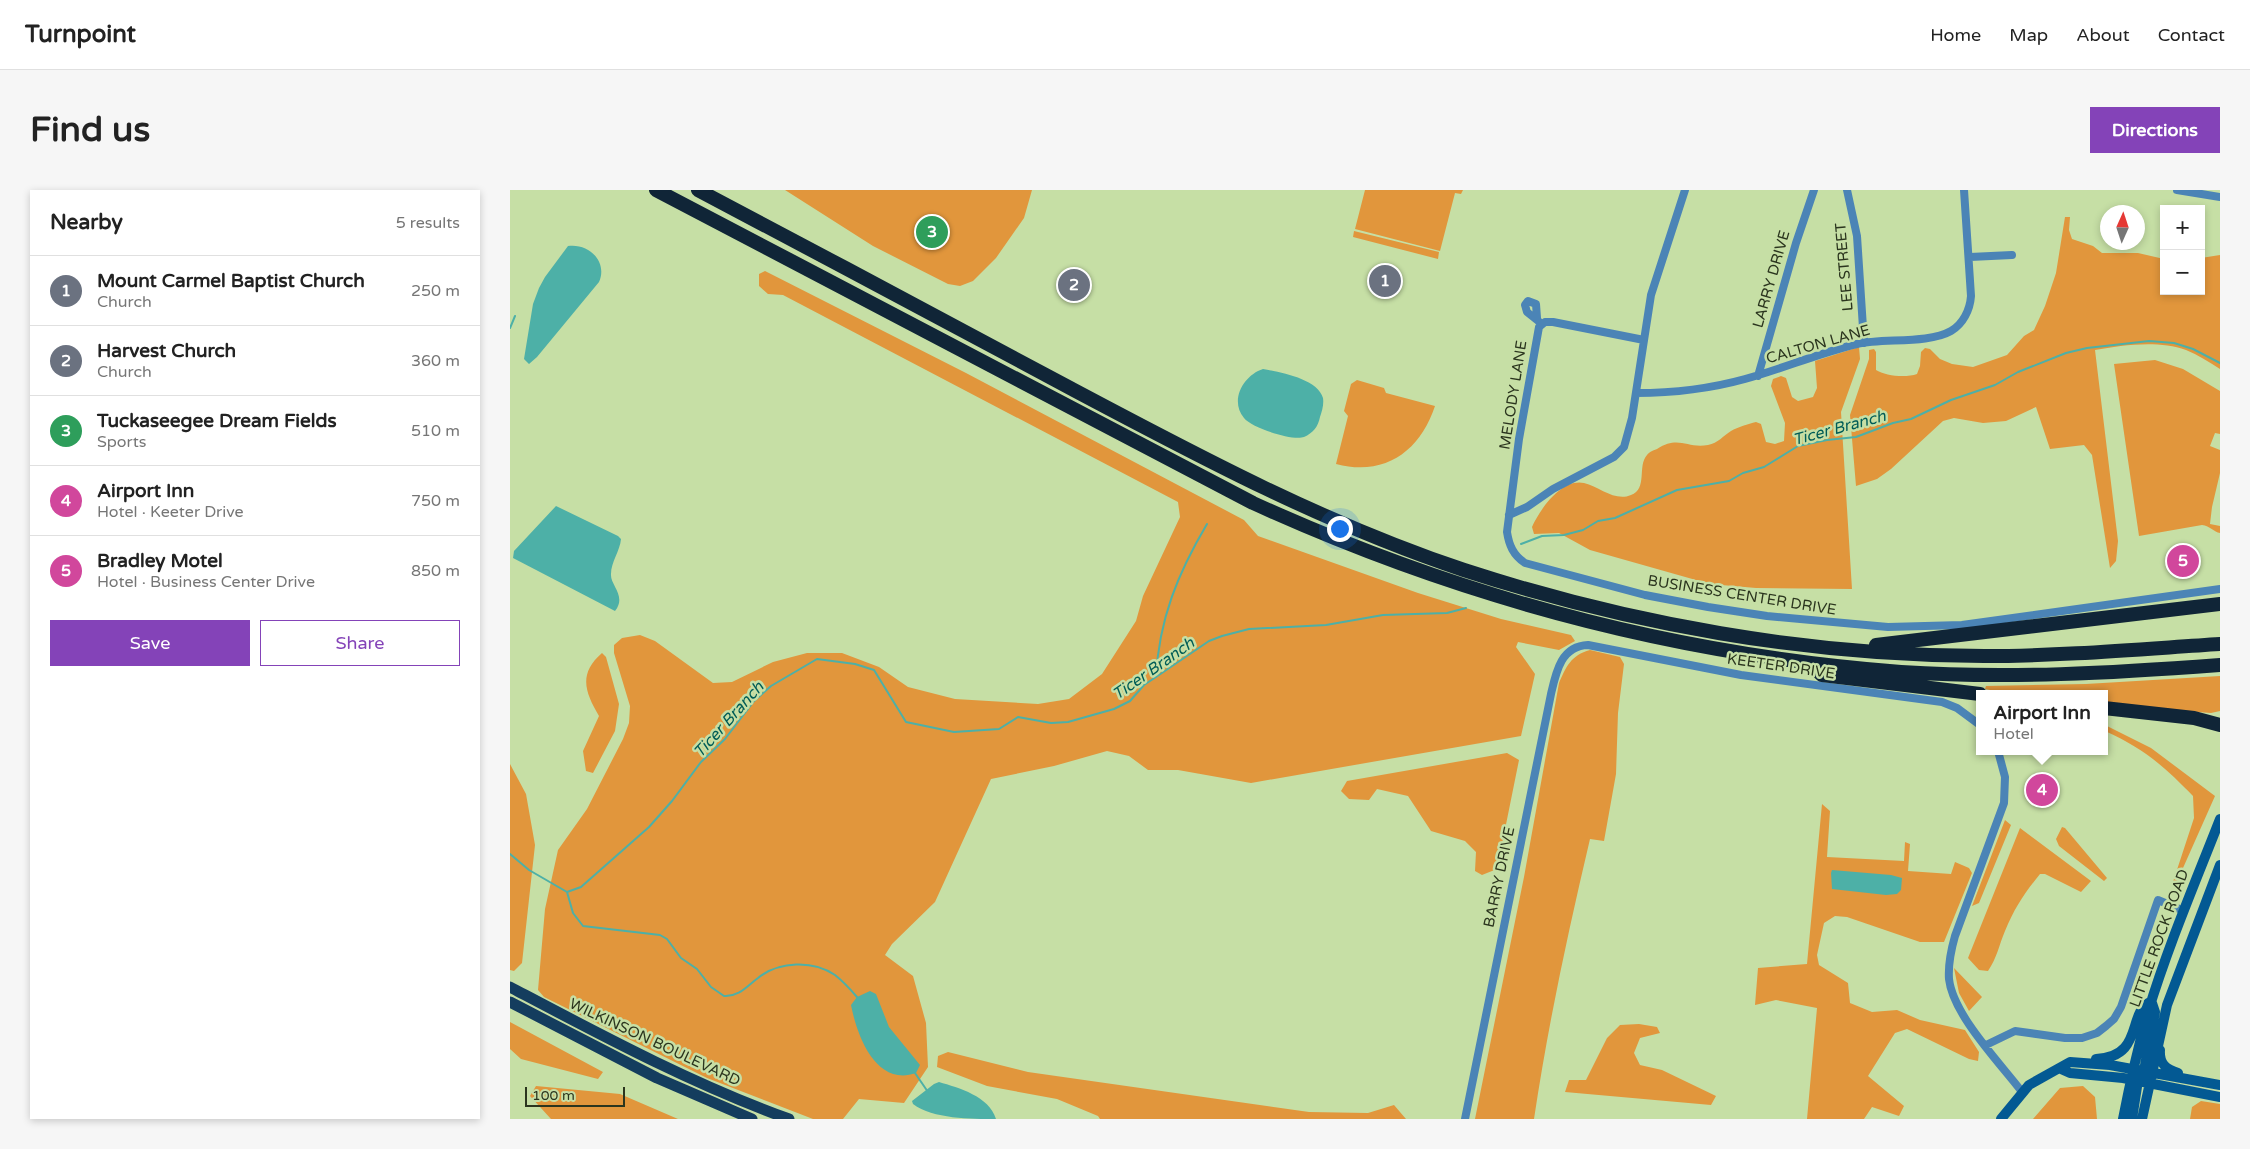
<!DOCTYPE html>
<meta charset="utf-8">
<style>
:root{--surface:#fff;--page:#f6f6f6;--text:#222;--muted:#767676;--line:#e0e0e0;--accent:#8443b8}
body{margin:0;font-family:"Varela Round",sans-serif;background:var(--page);color:var(--text)}
.controls{position:absolute;right:15px;top:15px;display:grid;overflow:hidden;border-radius:0px;box-shadow:0 2px 8px #0003}
.controls button{width:45px;height:45px;display:grid;place-items:center;padding:0;border:0;border-bottom:1px solid var(--line);background:var(--surface);color:var(--text);font:25px sans-serif}
.compass{position:absolute;left:1590px;top:15px;width:45px;height:45px;border-radius:50%;background:var(--surface);box-shadow:0 2px 8px #0003;rotate:3deg}
.scale{position:absolute;left:15px;bottom:12px;width:100px;box-sizing:border-box;padding-left:5px;border:2px solid #2b351e;border-top:0;font-size:14px;line-height:18px;white-space:nowrap;color:#2b351e;-webkit-text-stroke:4px #c6dfa5;paint-order:stroke}
.you{position:absolute;left:829px;top:338px;width:18px;height:18px;margin:-12px;border:4px solid #fff;border-radius:50%;background:#1a73e8;box-shadow:0 0 0 8px #1a73e833}
.badge{display:grid;place-items:center;width:32px;height:32px;border-radius:50%;background:var(--accent);color:#fff;font-size:16px;font-weight:700}
.pin{position:absolute;translate:-50% -50%;border:2px solid #fff;box-shadow:0 1px 5px #0006}
.popup{position:absolute;left:1466px;top:500px;width:132px;height:65px;box-sizing:border-box;display:grid;place-content:center;border-radius:0px;background:var(--surface);filter:drop-shadow(0 1px 4px #0005);font-size:16px;white-space:nowrap;color:var(--muted)}
.popup b{font-size:19px;color:var(--text)}
.popup::after{content:'';position:absolute;left:50%;top:100%;margin-left:-10px;border:10px solid transparent;border-top-color:var(--surface)}
.list{margin:0;padding:0;list-style:none}
h2{display:flex;justify-content:space-between;align-items:center;height:65px;margin:0;padding:0 20px;font-size:21px}
h2 small{font-size:16px;font-weight:400;color:var(--muted)}
.list li{display:grid;grid-template-columns:32px 1fr auto;gap:15px;align-items:center;box-sizing:border-box;height:70px;padding:0 20px;border-top:1px solid var(--line)}
.list b{display:block;font-size:19px;white-space:nowrap}
.list p{margin:0;font-size:16px;white-space:nowrap;color:var(--muted)}
.list em{font-size:16px;font-style:normal;color:var(--muted)}
.actions{display:flex;gap:10px;padding:15px 20px}
.actions a{flex:1;padding:11px 0;border:1px solid var(--accent);border-radius:0px;text-align:center;font-size:18px;color:var(--accent)}
.actions .main{background:var(--accent);color:#fff}
.map{position:relative;flex:none;width:1710px;height:929px;overflow:hidden;border-radius:0px}
header{display:flex;align-items:center;gap:30px;box-sizing:border-box;height:70px;padding:0 25px;background:var(--surface);border-bottom:1px solid var(--line)}
header strong{font-size:24px}
nav{display:flex;gap:28px;margin-inline-start:auto;font-size:18px}
.intro{display:flex;align-items:center;justify-content:space-between;box-sizing:border-box;height:120px;padding:0 30px}
h1{margin:0;font-size:35px}
.button{padding:12px 22px;border-radius:0px;background:var(--accent);color:#fff;font-size:18px;font-weight:700}
main{display:flex;gap:30px;padding:0 30px}
aside{flex:1;background:var(--surface);border-radius:0px;box-shadow:0 2px 8px #0003}
.map>svg:first-child{display:block}
.green{fill:#e1963c}
.water{fill:#4db0a7}
.lines{fill:none;stroke-linecap:round;stroke-linejoin:round}
.stream{stroke:#4db0a7;stroke-width:2}
.street{stroke:#4b84b6;stroke-width:8}
.secondary{stroke:#035993;stroke-width:10}
.primary{stroke:#143d5e;stroke-width:11}
.highway{stroke:#102537;stroke-width:14}
.labels{text-anchor:middle;stroke-width:5;stroke-linejoin:round;paint-order:stroke}
.street-label{font-size:15px;fill:#2b351e;stroke:#c6dfa5}
.water-label{font-size:16px;font-style:italic;fill:#005c56;stroke:#c6dfa5}
</style>
<header>
<strong>Turnpoint</strong>
<nav><a>Home</a><a>Map</a><a>About</a><a>Contact</a></nav>
</header>
<div class="intro"><h1>Find us</h1><a class="button">Directions</a></div>
<main>
<aside>
<h2>Nearby<small>5 results</small></h2>
<ul class="list">
<li><span class="badge" style="background:#6b7280">1</span><div><b>Mount Carmel Baptist Church</b><p>Church</p></div><em>250 m</em></li>
<li><span class="badge" style="background:#6b7280">2</span><div><b>Harvest Church</b><p>Church</p></div><em>360 m</em></li>
<li><span class="badge" style="background:#2e9e5b">3</span><div><b>Tuckaseegee Dream Fields</b><p>Sports</p></div><em>510 m</em></li>
<li><span class="badge" style="background:#d1479c">4</span><div><b>Airport Inn</b><p>Hotel · Keeter Drive</p></div><em>750 m</em></li>
<li><span class="badge" style="background:#d1479c">5</span><div><b>Bradley Motel</b><p>Hotel · Business Center Drive</p></div><em>850 m</em></li>
</ul>
<div class="actions"><a class="main">Save</a><a>Share</a></div>
</aside>
<div class="map">
<svg width="1710" height="929" viewBox="0 0 1710 929">
<rect width="100%" height="100%" fill="#c6dfa5"/>
<path class="green" d="M275 0H522L514 28 486 68 463 91 450 96 438 94 363 56Z
M855 0H953L951 4 945 3 930 61 845 39Z
M1555 27H1560L1559 40 1562 49 1583 56 1592 63H1628L1654 69V101H1691V68L1710 65V179C1699 172 1688 165 1676 160 1648 150 1613 155 1585 160L1608 351 1606 371 1600 378 1582 265 1574 255 1540 259 1526 217 1496 231 1473 233 1444 228 1433 231 1381 279 1367 289 1346 296 1340 225 1359 169V160L1364 159 1366 162V180C1375 186 1396 188 1407 184L1410 176 1411 162 1415 158 1420 159 1430 169 1442 174 1463 177 1497 165 1514 146 1524 140 1535 116 1546 83Z
M844 41 929 62 928 69 843 47Z
M255 81 456 183 734 330 748 346 908 403 991 429 1061 445 1065 451 1049 460 1008 452 1006 457 1025 484 1011 546 741 593 668 580H638L619 566 597 561 544 576 481 589 425 712 382 754 375 765 403 786 416 833 418 877 394 913 349 909 333 929H303L197 888 34 807 28 800 35 719 48 660 77 619 113 549 119 533 120 516 104 463V455L112 448 130 445 145 451 203 493 222 492 263 472 297 463H332L369 477 398 497 445 509 528 514 559 509 592 484 626 431 633 406 670 327 668 312 273 105 258 104 249 96V84Z
M1349 157 1350 169 1331 222 1342 399 1246 398 1200 394 1080 360 1049 343 1024 344 1022 337C1030 319 1052 288 1074 293 1090 297 1105 312 1121 305 1138 299 1127 276 1137 265 1139 262 1144 260 1147 259 1169 245 1177 259 1198 255 1208 253 1213 246 1221 241 1228 237 1238 234 1246 232L1251 234 1256 252 1265 254 1274 251 1275 233 1261 196 1263 189 1271 186 1276 188 1282 207 1288 211 1303 207 1307 198 1305 171Z
M1645 170 1673 179 1710 201V244L1705 243 1700 256 1710 260V283L1702 317 1700 334 1710 336V343C1704 342 1700 336 1692 335L1629 346 1604 174Z
M847 190 874 198 876 203 925 216C910 261 875 287 826 274L838 226 834 221 841 194Z
M1080 460 1110 467 1114 474 1108 523 1106 584 1094 651 1080 649C1058 742 1038 835 1024 929H965L1014 687 1049 493C1056 477 1061 465 1080 460Z
M92 463 96 467 109 514 105 541 83 583 76 581 73 561 89 526C75 502 68 484 92 463Z
M1710 486V521L1701 523 1595 515 1594 504H1500L1475 499 1476 496 1576 494Z
M1595 535 1641 558 1705 606 1665 696 1662 695 1684 628 1683 606C1654 576 1633 558 1595 541Z
M997 563 1009 570 987 679 972 685 965 681 966 662 955 651 921 641 898 606 867 599 859 610 839 609 831 601 837 591Z
M0 574 16 604 25 655 12 773 4 781 0 780Z
M1312 614 1320 621 1317 667 1394 671 1395 652 1400 654 1398 681 1441 684 1445 672 1459 678 1462 683 1434 752H1410L1337 727 1325 726 1314 733 1307 765 1309 775 1338 793 1340 813 1362 822 1387 820 1410 830 1455 840 1469 862 1468 871 1459 869 1397 839 1385 843 1358 886 1394 916 1389 926 1362 917 1354 929H1297L1307 818 1266 810 1245 815 1248 778 1297 774Z
M1495 630 1501 635 1469 713 1462 716Z
M1552 637 1555 638 1597 688 1594 691 1549 656 1546 649Z
M1510 638 1581 691 1571 702 1535 684H1530C1514 704 1505 717 1495 741 1489 755 1487 768 1478 781L1469 780 1458 768Z
M1444 778 1472 807 1459 821 1449 803Z
M0 832 93 882 88 889 11 869 0 859Z
M1129 834 1147 837 1150 843 1130 848 1124 863 1130 875 1152 880 1206 906 1201 915 1055 902 1059 890H1076L1097 848 1110 835Z
M438 862 518 882 799 922 858 923 884 915 896 929H590L588 926 547 909 477 896 427 877 428 866Z
M26 896 110 904 168 929H41L20 906Z
M1573 896 1585 907 1587 929H1523L1550 898Z
M1691 911 1710 914V929H1680L1682 917Z"/>
<path class="water" d="M58 56C79 53 98 72 89 92L27 167 19 174 14 169 23 114 29 98 35 87Z
M753 179C770 182 808 189 813 208 814 214 812 221 810 227 808 237 803 243 794 247 782 251 742 238 734 228 719 210 734 185 753 179Z
M46 316 108 346 111 349C110 361 101 372 101 384 100 395 117 406 105 421L3 368 4 361Z
M1322 680 1381 685 1392 688 1391 700 1387 704 1376 705 1322 699 1321 683Z
M360 801 366 804 379 837 410 875 406 883C366 897 347 846 341 815L347 807Z
M429 892C449 898 479 906 486 929 461 929 423 929 403 914L402 911 424 894Z"/>
<g class="lines">
<path class="stream" d="M0 138 5 126
M1011 354 1032 346 1054 345 1073 340 1088 331 1105 328 1167 300 1219 291 1233 283 1254 277 1288 256 1317 250 1346 247 1383 233 1401 229 1441 210 1485 195 1508 182 1556 163 1577 158 1639 151 1664 153 1683 159 1710 173
M646 487C649 429 668 383 697 334
M0 664 19 680 57 702 71 697 139 637 162 611 191 572 215 549 244 511 261 496 307 469 345 474 364 480 396 532 444 542 489 539 508 527 541 533 558 532 604 519 620 511 634 495 646 487 699 451 712 446 739 439 816 435 873 425 937 423 956 418
M57 702 63 723 73 736 150 745 157 749 171 768 187 779 201 797 214 806C229 807 237 796 248 788 269 771 303 770 325 785 334 792 341 800 347 807
M405 883 418 902"/>
<path class="street" d="M1337 0 1347 46 1354 153
M1667 0 1710 7
M1460 67 1502 65
M1027 128 1026 114 1018 111 1015 115 1017 122 1032 134
M1134 150 1043 132H1035L1029 137 1009 249 997 342C999 355 1003 365 1015 373L1135 405 1198 417 1257 426 1378 437 1452 435 1710 399
M1248 186 1286 53 1304 0
M1126 203C1162 203 1199 199 1235 189 1272 179 1309 163 1347 154 1374 148 1418 154 1441 141 1453 134 1460 120 1461 106L1454 0
M999 325 1017 317 1043 299 1104 267 1114 257 1122 228 1141 105 1175 0
M1488 561 1495 587 1494 613 1445 746C1441 760 1438 774 1439 789 1443 825 1490 873 1512 902
M1476 855 1505 841 1555 848H1572L1587 843 1596 836 1604 829 1611 817 1648 710 1674 721
M955 929 1041 504C1046 482 1051 456 1078 455L1231 485 1432 512 1447 518 1470 535"/>
<path class="secondary" d="M1650 860C1649 874 1656 879 1668 883
M1586 869C1634 867 1617 823 1640 812
M1551 879 1560 883 1613 888 1710 907
M1633 886 1645 822 1642 813
M1491 929 1519 895 1560 872 1600 875 1710 895
M1613 929C1620 893 1628 857 1638 822 1658 756 1685 693 1710 629
M1622 929 1629 884
M1632 929 1657 815 1710 675"/>
<path class="primary" d="M0 797C91 845 182 894 279 929
M0 812 147 888 242 929"/>
<path class="highway" d="M146 0 743 313C949 407 1164 465 1391 482 1497 489 1604 483 1710 475
M188 0C313 66 437 132 562 199 690 267 816 334 954 380 1120 434 1298 466 1474 466 1553 466 1632 459 1710 454
M1366 455 1710 414
M1299 473 1312 485 1470 504
M1594 518 1684 528 1710 535"/>
</g>
<g class="labels">
<g class="street-label">
<text transform="translate(1334 77) rotate(-95)" y="5">LEE STREET</text>
<text transform="translate(1261 89) rotate(-74)" y="5">LARRY DRIVE</text>
<text transform="translate(1308 154) rotate(-16)" y="5">CALTON LANE</text>
<text transform="translate(1003 205) rotate(-81)" y="5">MELODY LANE</text>
<text transform="translate(1232 405) rotate(9)" y="5">BUSINESS CENTER DRIVE</text>
<text transform="translate(1271 476) rotate(8)" y="5">KEETER DRIVE</text>
<text transform="translate(989 687) rotate(-78)" y="5">BARRY DRIVE</text>
<text transform="translate(1649 748) rotate(-70)" y="5">LITTLE ROCK ROAD</text>
<text transform="translate(145 852) rotate(25)" y="5">WILKINSON BOULEVARD</text>
</g>
<g class="water-label">
<text transform="translate(1329 237) rotate(-15)" y="6">Ticer Branch</text>
<text transform="translate(643 478) rotate(-35)" y="6">Ticer Branch</text>
<text transform="translate(218 529) rotate(-48)" y="6">Ticer Branch</text>
</g>
</g>
</svg>
<div class="controls">
<button>+</button>
<button>−</button>
</div>
<svg class="compass" viewBox="-18 -18 36 36"><path d="M0-13l5 13h-10z" fill="#e53935"/><path d="M0 13l5-13h-10z" fill="#767676"/></svg>
<div class="scale">100 m</div>
<div class="you"></div>
<div class="pin badge" style="left:875px;top:91px;background:#6b7280">1</div>
<div class="pin badge" style="left:564px;top:95px;background:#6b7280">2</div>
<div class="pin badge" style="left:422px;top:42px;background:#2e9e5b">3</div>
<div class="pin badge" style="left:1532px;top:600px;background:#d1479c">4</div>
<div class="popup"><b>Airport Inn</b>Hotel</div>
<div class="pin badge" style="left:1673px;top:371px;background:#d1479c">5</div>
</div>
</main>
